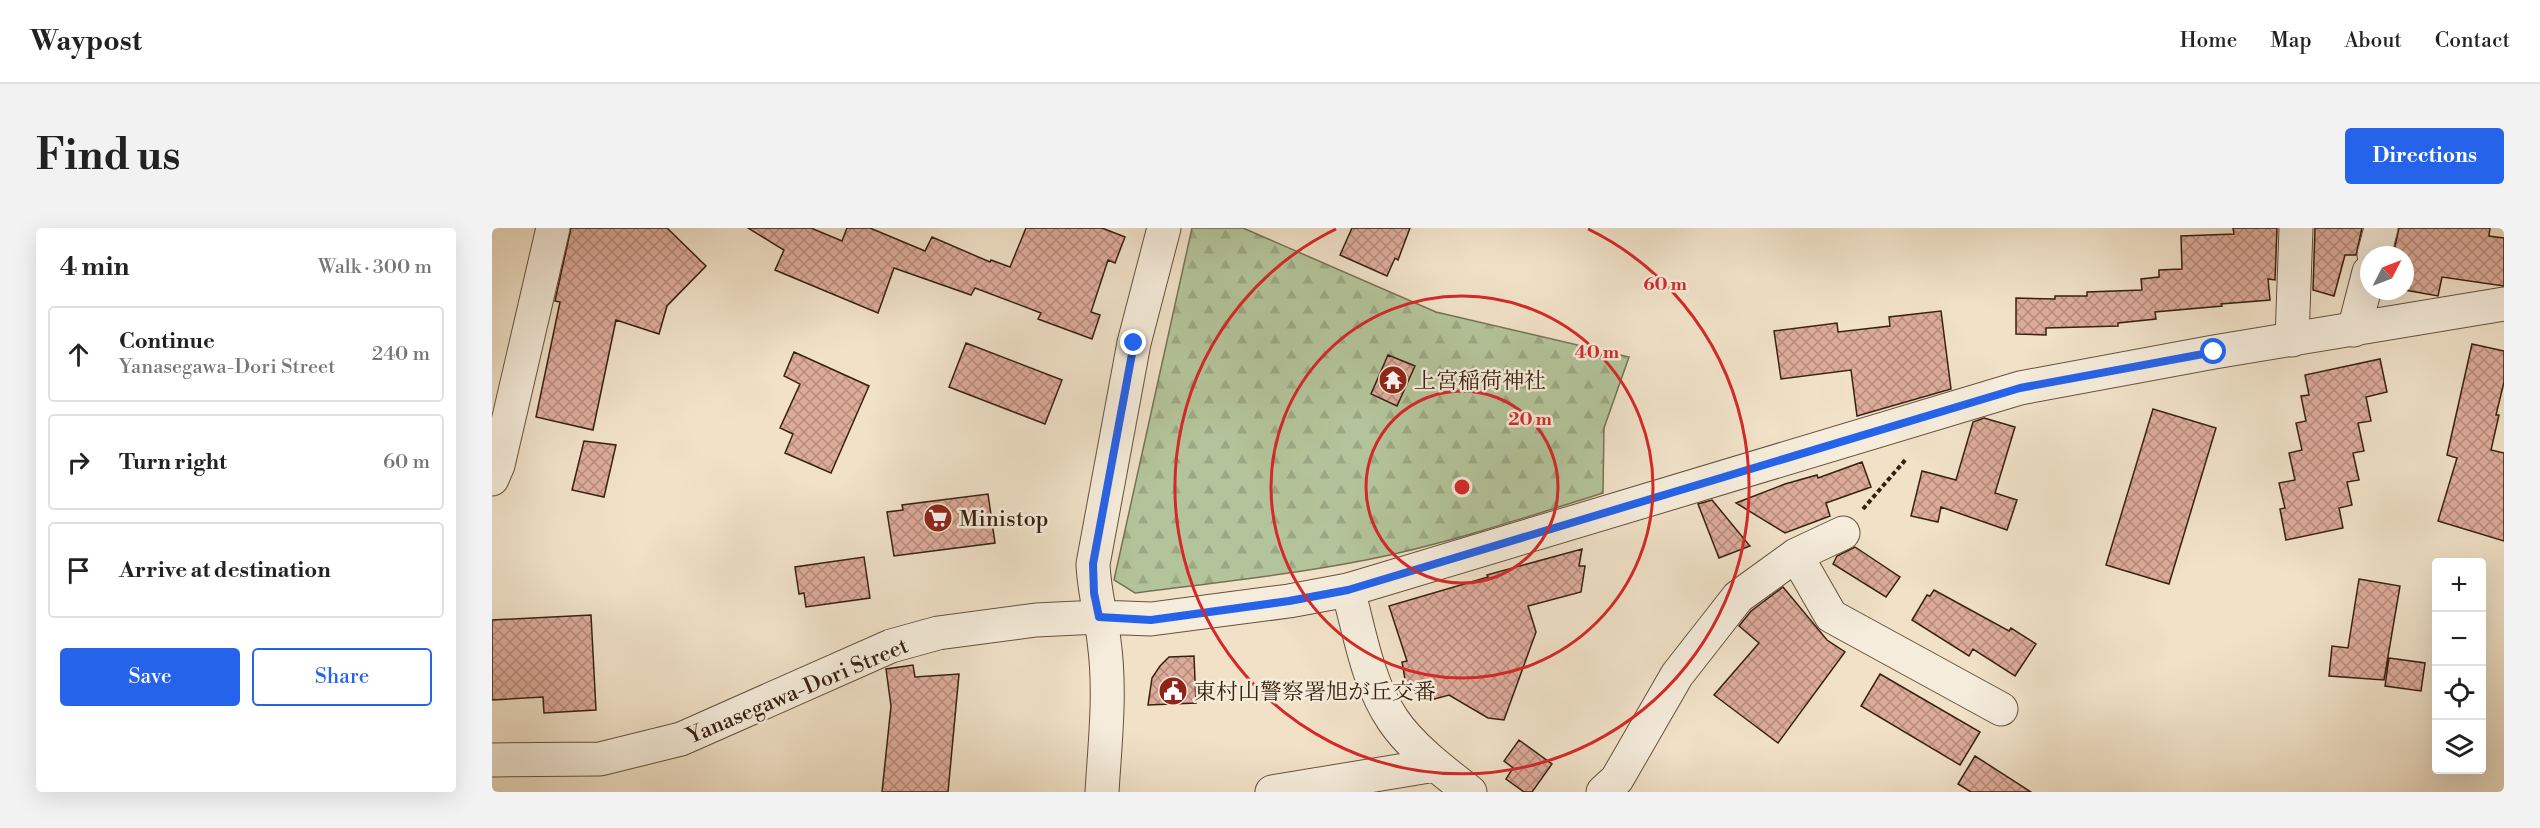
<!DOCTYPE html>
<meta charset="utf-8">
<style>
:root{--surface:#fff;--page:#f2f2f2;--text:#222;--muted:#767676;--line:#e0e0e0;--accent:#2563eb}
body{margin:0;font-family:"Libre Bodoni","Noto Serif JP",serif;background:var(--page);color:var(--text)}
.controls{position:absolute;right:18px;bottom:18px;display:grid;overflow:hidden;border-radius:6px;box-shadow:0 6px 24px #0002}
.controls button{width:54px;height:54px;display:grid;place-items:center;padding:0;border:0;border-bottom:2px solid var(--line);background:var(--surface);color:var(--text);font:30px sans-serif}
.compass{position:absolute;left:1868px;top:18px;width:54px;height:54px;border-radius:50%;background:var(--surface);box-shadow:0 6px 24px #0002;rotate:48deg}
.stop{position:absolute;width:18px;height:18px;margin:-14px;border:4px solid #2563eb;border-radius:50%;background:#fff}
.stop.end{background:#2563eb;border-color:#fff;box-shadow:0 2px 6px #0008}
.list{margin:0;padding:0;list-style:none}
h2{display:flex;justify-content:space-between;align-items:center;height:78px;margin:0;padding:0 24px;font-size:26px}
h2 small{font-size:20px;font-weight:400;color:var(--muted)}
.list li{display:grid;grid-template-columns:39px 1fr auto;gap:18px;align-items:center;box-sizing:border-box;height:96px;margin:0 12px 12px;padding:0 12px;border:2px solid var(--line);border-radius:6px}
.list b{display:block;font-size:22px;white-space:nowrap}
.list p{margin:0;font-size:20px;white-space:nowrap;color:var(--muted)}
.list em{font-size:20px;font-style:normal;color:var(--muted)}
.actions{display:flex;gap:12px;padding:18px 24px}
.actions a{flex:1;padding:14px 0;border:2px solid var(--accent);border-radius:6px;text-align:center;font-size:21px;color:var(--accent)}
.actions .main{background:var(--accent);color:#fff}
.icon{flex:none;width:33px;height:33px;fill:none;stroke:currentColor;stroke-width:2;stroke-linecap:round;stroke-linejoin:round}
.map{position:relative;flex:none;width:2012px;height:564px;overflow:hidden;border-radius:6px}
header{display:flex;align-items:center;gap:36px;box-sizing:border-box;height:84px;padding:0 30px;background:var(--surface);border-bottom:2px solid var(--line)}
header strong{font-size:28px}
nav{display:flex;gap:33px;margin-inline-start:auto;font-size:21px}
.intro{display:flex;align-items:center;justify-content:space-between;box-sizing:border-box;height:144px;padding:0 36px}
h1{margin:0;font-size:42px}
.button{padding:15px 27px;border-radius:6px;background:var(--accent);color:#fff;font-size:21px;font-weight:700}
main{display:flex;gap:36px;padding:0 36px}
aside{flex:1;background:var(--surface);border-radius:6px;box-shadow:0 6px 24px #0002}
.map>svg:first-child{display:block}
.forest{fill:url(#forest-firs);stroke:#767256;stroke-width:1.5}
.building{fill:url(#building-cross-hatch);stroke:#382111;stroke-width:1.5}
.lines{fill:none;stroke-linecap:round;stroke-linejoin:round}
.minor-casing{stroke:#66513e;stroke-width:35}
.tertiary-casing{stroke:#66513e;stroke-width:35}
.path{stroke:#382111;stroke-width:4;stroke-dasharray:4.5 3;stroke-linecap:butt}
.minor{stroke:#f5ecdb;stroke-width:33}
.tertiary{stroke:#f5ecdb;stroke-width:33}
.route{stroke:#2563eb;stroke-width:8}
.ring{fill:none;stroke:#d62828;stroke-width:3}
.labels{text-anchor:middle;stroke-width:5;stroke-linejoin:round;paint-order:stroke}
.poi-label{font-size:22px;fill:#382111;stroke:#f5ecdb;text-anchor:start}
.street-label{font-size:22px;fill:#382111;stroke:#f5ecdb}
.centre{fill:#d62828;stroke:#f5ecdb;stroke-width:3}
.ring-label{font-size:18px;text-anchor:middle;font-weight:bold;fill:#d62828;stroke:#f5ecdb;stroke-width:5;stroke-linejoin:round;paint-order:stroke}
</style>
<header>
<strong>Waypost</strong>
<nav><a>Home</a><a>Map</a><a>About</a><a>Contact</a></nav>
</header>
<div class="intro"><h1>Find us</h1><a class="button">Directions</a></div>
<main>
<aside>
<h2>4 min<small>Walk · 300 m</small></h2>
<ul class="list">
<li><svg class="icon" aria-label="ahead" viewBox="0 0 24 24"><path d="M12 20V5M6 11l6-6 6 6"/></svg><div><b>Continue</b><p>Yanasegawa-Dori Street</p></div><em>240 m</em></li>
<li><svg class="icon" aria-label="right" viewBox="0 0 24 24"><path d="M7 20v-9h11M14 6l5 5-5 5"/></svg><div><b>Turn right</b></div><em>60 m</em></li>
<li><svg class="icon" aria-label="arrive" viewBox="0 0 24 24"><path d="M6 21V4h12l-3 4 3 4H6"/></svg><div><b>Arrive at destination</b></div></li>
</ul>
<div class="actions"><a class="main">Save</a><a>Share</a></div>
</aside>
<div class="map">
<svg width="2012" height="564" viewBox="0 0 2012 564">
<defs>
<pattern id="forest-firs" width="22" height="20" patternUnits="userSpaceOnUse" patternTransform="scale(1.5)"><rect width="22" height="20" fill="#b4c49a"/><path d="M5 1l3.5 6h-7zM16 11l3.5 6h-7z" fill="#9ca884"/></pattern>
<pattern id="building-cross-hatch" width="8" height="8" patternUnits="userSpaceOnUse" patternTransform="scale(1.5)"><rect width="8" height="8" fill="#ddab9a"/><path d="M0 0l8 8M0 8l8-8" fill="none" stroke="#b48b7c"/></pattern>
</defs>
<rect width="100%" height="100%" fill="#f0e1c7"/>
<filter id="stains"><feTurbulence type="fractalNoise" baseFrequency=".00333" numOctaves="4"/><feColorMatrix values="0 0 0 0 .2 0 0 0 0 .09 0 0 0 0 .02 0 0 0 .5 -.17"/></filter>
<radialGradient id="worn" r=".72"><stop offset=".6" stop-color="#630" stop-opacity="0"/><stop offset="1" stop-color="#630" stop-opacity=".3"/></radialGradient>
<path class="forest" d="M700 0H751L944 84 1137 129 1112 200 1111 265C1032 290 954 316 874 332 797 347 720 355 643 365L622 352Z"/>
<path class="building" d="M79 0H175L214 38 175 78 167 106 124 92 101 202 44 189 68 74 63 73Z
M256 0H319L350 13 355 0H378L433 23 440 9 498 34 499 32 518 39 534 0H610L633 9 623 35 616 32 599 84 608 87 600 111 546 91 549 85 483 60 479 67 402 40 386 85 283 42 292 22Z
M860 0H918L906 32 903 30 895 48 848 27Z
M1741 0H1785L1783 52 1776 51 1778 72 1729 76 1730 78 1663 84 1664 91 1626 95V98L1554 100V107L1524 106V70L1563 71V68H1595V64L1650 62 1649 51 1667 49V42L1690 41 1689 8 1742 6Z
M1823 0H1870L1864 27H1853L1842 68 1821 62Z
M1907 0H1998L1997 8 2012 10V58L1950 49 1946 68 1913 62V27H1901Z
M1449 83 1459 161 1365 188 1359 142 1289 151 1282 103 1345 95 1346 104 1398 98 1397 89Z
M474 115 570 152 553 196 457 159Z
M1980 116 2012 123V154L2004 187H2007L1999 222 2012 225V313L1946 293 1965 230 1955 227Z
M302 124 377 158 339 245 293 225 301 206 288 200 308 156 292 148Z
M896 127 923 138 905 178 879 166Z
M1888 131 1895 164 1874 169 1879 193 1866 195 1872 223 1861 225 1867 252 1855 254 1860 277 1847 280 1851 300 1794 312 1788 281 1793 280 1787 255 1803 252 1797 225 1810 222 1804 195 1814 193 1809 168 1817 167 1813 147Z
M1661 181 1724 200 1677 356 1614 337Z
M1492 190 1523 199 1503 265 1525 272 1515 302 1449 279 1446 294 1419 288 1430 243 1464 252 1481 194Z
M92 213 124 217 112 269 80 262Z
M1370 234 1379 259 1334 275 1338 288 1293 305 1244 275 1293 256 1325 247 1326 250Z
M496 266 503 315 402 328 395 284 411 282 410 277Z
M1220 272 1257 317 1258 318 1227 330 1206 276Z
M1363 319 1408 349 1394 369 1341 336 1345 328Z
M1090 321 1087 338H1093L1089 364 1036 378 1044 404 1012 492 996 490 957 467 939 472 914 457 910 434 915 433 897 378 996 349 995 347Z
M372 329 378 370 314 379 312 365 307 366 303 339Z
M1867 351 1908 358 1892 452 1837 448 1840 418 1856 420Z
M1291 359 1335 412 1353 424 1286 515 1222 467 1267 415 1247 398 1259 383Z
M1442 362 1517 403 1519 400 1544 416 1523 448 1481 421 1477 428 1420 392 1435 367 1438 368Z
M99 387 104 482 52 485 51 469 0 472V392Z
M702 428 704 475 656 477 660 450 668 438 677 429Z
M1897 430 1933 435 1929 463 1893 458Z
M421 437 423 449 467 446 456 564H390L399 478 394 441Z
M1388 446 1488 504 1468 537 1369 478Z
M1027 512 1060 536 1040 564H1032L1014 551 1021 540 1012 533Z
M1483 528 1539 564H1479L1466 556Z"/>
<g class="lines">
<g class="minor-casing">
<path id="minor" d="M1882 27 1889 0
M1862 102 1877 44
M1800 112 1804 0
M0 251 6 237 61 0
M1304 327 1339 388 1509 481
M856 362C868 405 875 454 901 492 919 519 952 544 978 564
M780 564 943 537
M1111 564 1125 551 1185 447 1246 369 1304 327 1351 305"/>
</g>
<g class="tertiary-casing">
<path id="tertiary" d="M0 532 108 531 189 511 399 418 446 405 544 392 607 389 659 391 797 373 856 362 1528 160 1722 124 2012 76
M610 564C613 514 619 463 612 413 609 386 602 363 601 336L642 115 672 0"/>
</g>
<path class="path" d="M1371 281 1415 230"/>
<use href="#minor" class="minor"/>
<use href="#tertiary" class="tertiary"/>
</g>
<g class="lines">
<path class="route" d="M642 115 601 336 602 365 607 389 659 392 797 373 856 362 1528 160 1722 124"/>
</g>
<g class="ring">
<circle cx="970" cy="259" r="96"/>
<circle cx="970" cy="259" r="191"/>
<path d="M1096 1A287 287 0 1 1 844 1"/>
</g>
<defs>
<g id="temple-disc" transform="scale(1.5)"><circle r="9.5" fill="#8f2418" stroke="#f5ecdb"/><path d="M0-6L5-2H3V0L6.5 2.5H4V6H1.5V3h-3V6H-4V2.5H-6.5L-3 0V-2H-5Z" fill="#fff"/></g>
<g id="supermarket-disc" transform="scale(1.5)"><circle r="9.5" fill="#8f2418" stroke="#f5ecdb"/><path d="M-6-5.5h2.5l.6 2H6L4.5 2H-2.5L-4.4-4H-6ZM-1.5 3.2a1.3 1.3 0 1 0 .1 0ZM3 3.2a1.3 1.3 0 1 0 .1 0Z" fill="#fff"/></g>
<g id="civic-disc" transform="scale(1.5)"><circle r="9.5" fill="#8f2418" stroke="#f5ecdb"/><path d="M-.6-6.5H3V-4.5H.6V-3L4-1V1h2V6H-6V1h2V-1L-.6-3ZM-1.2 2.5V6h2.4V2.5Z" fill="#fff"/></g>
</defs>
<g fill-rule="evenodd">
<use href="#temple-disc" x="901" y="152"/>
<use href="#supermarket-disc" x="446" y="290"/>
<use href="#civic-disc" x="681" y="463"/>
</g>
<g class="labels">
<g class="poi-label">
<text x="922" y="160">上宮稲荷神社</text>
<text x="467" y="298">Ministop</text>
<text x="702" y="471">東村山警察署旭が丘交番</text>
</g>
<g class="street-label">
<text transform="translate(305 462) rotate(-23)" y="8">Yanasegawa-Dori Street</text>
</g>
</g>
<circle cx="970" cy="259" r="9" class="centre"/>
<g class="ring-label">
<text x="1173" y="62">60 m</text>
<text x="1105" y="130">40 m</text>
<text x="1038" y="197">20 m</text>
</g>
<rect width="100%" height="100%" filter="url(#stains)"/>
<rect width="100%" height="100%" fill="url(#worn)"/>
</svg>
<div class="controls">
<button>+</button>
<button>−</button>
<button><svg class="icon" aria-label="locate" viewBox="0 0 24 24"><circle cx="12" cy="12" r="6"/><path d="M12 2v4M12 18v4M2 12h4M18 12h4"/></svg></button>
<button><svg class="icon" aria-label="layers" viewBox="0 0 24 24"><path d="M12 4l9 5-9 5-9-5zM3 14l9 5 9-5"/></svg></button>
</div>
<svg class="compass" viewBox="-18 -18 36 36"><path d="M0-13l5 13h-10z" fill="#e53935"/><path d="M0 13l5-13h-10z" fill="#767676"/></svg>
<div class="stop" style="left:1722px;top:124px"></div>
<div class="stop end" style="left:642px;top:115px"></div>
</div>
</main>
